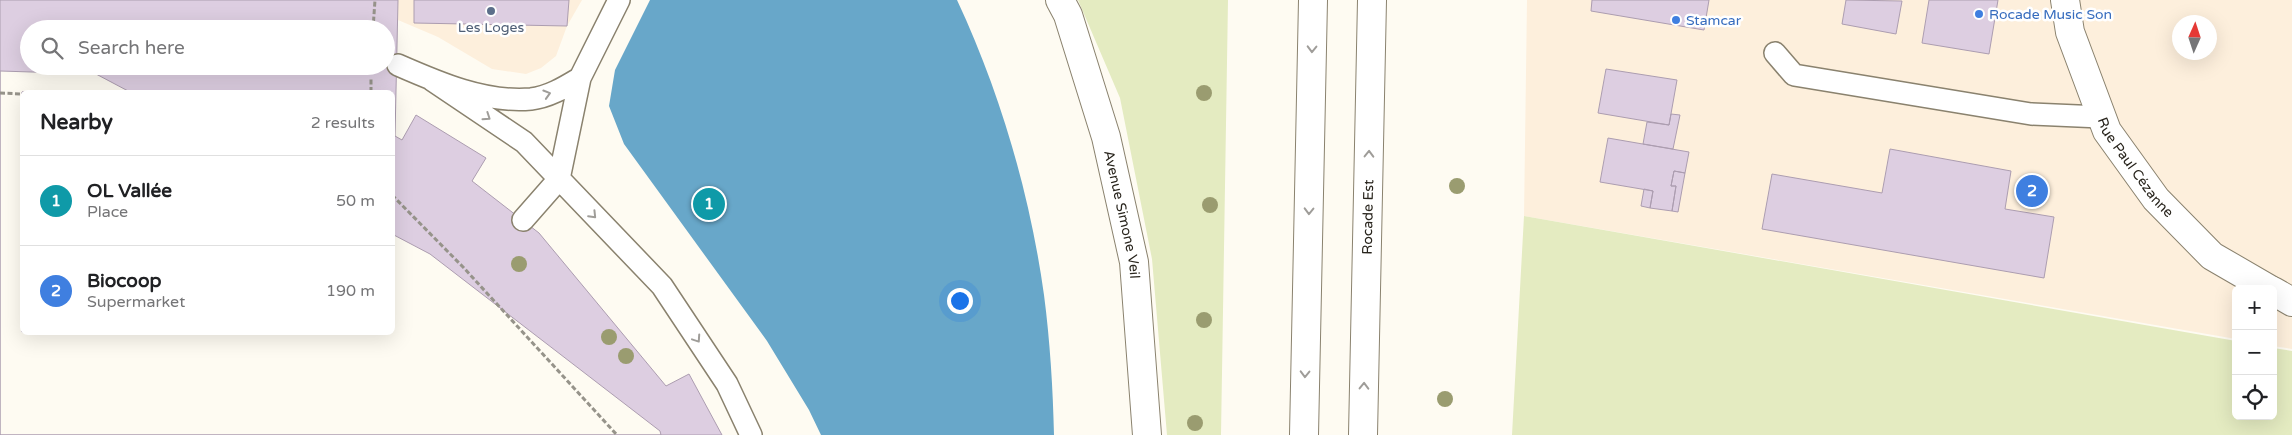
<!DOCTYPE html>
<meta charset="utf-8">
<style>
:root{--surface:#fff;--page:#f6f6f6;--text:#202124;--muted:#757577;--line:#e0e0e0;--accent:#2e644b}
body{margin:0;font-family:"Varela Round",sans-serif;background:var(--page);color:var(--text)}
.controls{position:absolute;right:15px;bottom:15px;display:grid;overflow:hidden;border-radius:8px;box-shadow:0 5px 20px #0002}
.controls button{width:45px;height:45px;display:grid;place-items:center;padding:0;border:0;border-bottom:1px solid var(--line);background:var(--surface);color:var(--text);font:25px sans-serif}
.compass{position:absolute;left:2172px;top:15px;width:45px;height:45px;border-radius:50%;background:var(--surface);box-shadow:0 5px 20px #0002;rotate:3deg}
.you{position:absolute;left:959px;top:300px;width:18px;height:18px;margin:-12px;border:4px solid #fff;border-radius:50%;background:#1a73e8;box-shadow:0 0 0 8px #1a73e833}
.badge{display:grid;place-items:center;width:32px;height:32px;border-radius:50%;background:var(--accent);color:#fff;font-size:16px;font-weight:700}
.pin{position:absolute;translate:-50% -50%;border:2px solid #fff;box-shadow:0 1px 5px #0006}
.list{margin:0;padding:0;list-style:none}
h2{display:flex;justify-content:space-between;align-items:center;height:65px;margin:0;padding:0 20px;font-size:21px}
h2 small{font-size:16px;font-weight:400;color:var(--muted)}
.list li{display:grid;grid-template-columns:32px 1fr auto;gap:15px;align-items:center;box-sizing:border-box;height:90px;padding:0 20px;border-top:1px solid var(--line)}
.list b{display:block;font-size:19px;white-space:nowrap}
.list p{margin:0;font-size:16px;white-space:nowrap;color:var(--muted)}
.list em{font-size:16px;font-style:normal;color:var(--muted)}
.icon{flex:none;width:28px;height:28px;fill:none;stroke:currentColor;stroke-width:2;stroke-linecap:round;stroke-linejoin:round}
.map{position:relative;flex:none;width:2292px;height:435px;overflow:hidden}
.search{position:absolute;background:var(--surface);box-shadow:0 5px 20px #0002;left:20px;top:20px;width:375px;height:55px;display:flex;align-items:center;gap:12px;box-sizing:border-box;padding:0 18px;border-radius:28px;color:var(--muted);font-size:19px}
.panel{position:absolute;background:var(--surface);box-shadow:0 5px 20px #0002;left:20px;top:90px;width:375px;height:245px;border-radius:8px}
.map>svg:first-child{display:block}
.commercial{fill:#fdefdc;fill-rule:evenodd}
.green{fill:#e4ebc1}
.water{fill:#68a7c9}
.building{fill:#ddcee1;stroke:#ac9db0;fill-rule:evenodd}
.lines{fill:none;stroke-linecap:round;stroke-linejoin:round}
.lane-casing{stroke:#8a826e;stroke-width:24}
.street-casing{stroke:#8a826e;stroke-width:30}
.highway-casing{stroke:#8a826e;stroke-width:30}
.path{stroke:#96938a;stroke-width:3;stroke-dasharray:5 2.5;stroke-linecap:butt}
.lane{stroke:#fff;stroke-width:21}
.street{stroke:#fff;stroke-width:28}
.highway{stroke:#fff;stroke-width:28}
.tree{fill:#9a9c70}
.oneway{stroke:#9f9d99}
.service-dot{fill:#5c6f8a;stroke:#fff;stroke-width:2}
.shop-dot{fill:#3f7fe0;stroke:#fff;stroke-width:2}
.labels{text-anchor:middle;stroke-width:5;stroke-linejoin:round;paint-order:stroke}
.shop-label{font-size:14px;fill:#366cbe;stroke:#fff;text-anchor:start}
.service-label{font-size:14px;fill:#4e5e75;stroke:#fff}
.street-label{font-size:14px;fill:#29251d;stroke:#fff}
</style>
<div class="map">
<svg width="2292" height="435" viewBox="0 0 2292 435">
<rect width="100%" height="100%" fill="#fefbf2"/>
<path class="commercial" d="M398 0H582L567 26 556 56 541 68 526 74 492 69 438 37 398 20Z
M1527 0H2292V349L2273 346V289H2236V339L1524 216ZM2180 22H2210V52H2180Z"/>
<path class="green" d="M1078 0H1228L1221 435H1167L1152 259 1120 98Z
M1524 216 2236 341V416H2273V348L2292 351V435H1512Z"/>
<path class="water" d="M650 0H957C1000 92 1030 194 1044 295 1050 341 1053 389 1054 435H821L809 410 767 341 624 144 609 106 615 70Z"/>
<path class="building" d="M0 0H398L395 136 402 140 416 115 486 158 472 181 539 233 666 386 689 374 722 435H0ZM29 29H386V66H29ZM22 92H392V332H22Z
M414 0H569L567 26 414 23Z
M1592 0H1709L1704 30 1591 11Z
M1846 0 1902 1 1896 34 1842 24Z
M1929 0H1998L1989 54 1922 43Z
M218 66H244L243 73Z
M1606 69 1677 80 1669 125 1598 113Z
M0 71 96 74 130 92H22V332H392V234L430 254 660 431 661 435H0Z
M1671 114 1680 115 1673 149 1643 144 1647 122 1669 125Z
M1608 138 1689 152 1685 173 1674 171 1671 186H1676L1672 211 1650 208 1653 191 1600 182Z
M1890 149 2011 171 2005 209 2054 217 2044 278 1762 229 1772 174 1882 193Z
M1674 171 1685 173 1678 212 1672 211 1676 186H1671Z
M1644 189 1653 191 1650 208 1641 206Z"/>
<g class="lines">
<g class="lane-casing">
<path id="lane" d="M1775 53 1794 75 2031 114 2101 117
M398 65C439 83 485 103 531 99 549 97 565 87 580 78
M432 80 524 142 662 286 727 384 751 435
M523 220 559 179 580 78 619 0"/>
</g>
<g class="street-casing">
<g id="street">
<path id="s1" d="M1060 0 1068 15 1106 137 1134 262 1147 435"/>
<path id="s2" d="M2065 0 2070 32 2107 131 2156 199 2212 256 2269 289"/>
<path d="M2273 291 2292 302"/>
</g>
</g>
<g class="highway-casing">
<g id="highway">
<path d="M1304 435 1313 0"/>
<path id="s3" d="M1363 435 1372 0"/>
</g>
</g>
<path class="path" d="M373 29 375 0
M371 92V79
M0 93 22 94
M392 195 463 267 617 435"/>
<use href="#lane" class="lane"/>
<use href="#street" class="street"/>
<use href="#highway" class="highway"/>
</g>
<g class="tree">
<circle cx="1204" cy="93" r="8"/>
<circle cx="1457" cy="186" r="8"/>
<circle cx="1210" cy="205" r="8"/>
<circle cx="519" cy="264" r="8"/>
<circle cx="1204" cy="320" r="8"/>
<circle cx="609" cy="337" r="8"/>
<circle cx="626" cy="356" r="8"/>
<circle cx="1445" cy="399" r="8"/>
<circle cx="1195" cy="423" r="8"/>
</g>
<defs><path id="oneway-chevron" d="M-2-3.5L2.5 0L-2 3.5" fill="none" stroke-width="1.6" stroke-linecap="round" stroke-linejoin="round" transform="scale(1.25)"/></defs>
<g class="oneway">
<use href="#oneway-chevron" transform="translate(1312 49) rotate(91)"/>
<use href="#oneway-chevron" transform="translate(547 94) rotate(-17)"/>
<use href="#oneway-chevron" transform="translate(487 117) rotate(34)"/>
<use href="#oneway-chevron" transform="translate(1369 154) rotate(-89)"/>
<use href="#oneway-chevron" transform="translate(1309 211) rotate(91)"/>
<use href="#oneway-chevron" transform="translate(593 215) rotate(46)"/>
<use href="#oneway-chevron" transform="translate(697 339) rotate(56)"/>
<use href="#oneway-chevron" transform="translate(1305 374) rotate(91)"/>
<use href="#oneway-chevron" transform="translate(1364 386) rotate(-89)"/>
</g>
<circle class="service-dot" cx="491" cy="11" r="5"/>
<g class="shop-dot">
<circle cx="1979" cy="14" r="5"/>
<circle cx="1676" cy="20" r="5"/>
</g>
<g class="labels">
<g class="shop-label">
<text x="1989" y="19">Rocade Music Son</text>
<text x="1686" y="25">Stamcar</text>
</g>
<g class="service-label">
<text x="491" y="32">Les Loges</text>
</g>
<g class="street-label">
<text dy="5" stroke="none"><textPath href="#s2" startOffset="184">Rue Paul Cézanne</textPath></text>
<text dy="5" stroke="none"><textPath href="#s1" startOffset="224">Avenue Simone Veil</textPath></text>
<text dy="5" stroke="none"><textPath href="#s3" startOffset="218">Rocade Est</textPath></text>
</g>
</g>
</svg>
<div class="controls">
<button>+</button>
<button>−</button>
<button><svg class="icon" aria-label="locate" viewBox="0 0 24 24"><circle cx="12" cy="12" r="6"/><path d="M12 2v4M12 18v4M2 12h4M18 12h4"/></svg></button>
</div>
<svg class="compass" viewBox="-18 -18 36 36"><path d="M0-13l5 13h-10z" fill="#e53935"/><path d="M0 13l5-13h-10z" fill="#757577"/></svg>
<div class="you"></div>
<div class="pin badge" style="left:709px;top:204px;background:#0f9aa8">1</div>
<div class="pin badge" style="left:2032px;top:191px;background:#3f7fe0">2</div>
<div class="search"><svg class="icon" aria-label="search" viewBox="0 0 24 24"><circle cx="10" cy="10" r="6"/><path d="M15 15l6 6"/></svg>Search here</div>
<section class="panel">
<h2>Nearby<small>2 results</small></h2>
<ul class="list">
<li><span class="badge" style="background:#0f9aa8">1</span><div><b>OL Vallée</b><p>Place</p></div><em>50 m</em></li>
<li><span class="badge" style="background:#3f7fe0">2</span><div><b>Biocoop</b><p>Supermarket</p></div><em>190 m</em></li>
</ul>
</section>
</div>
